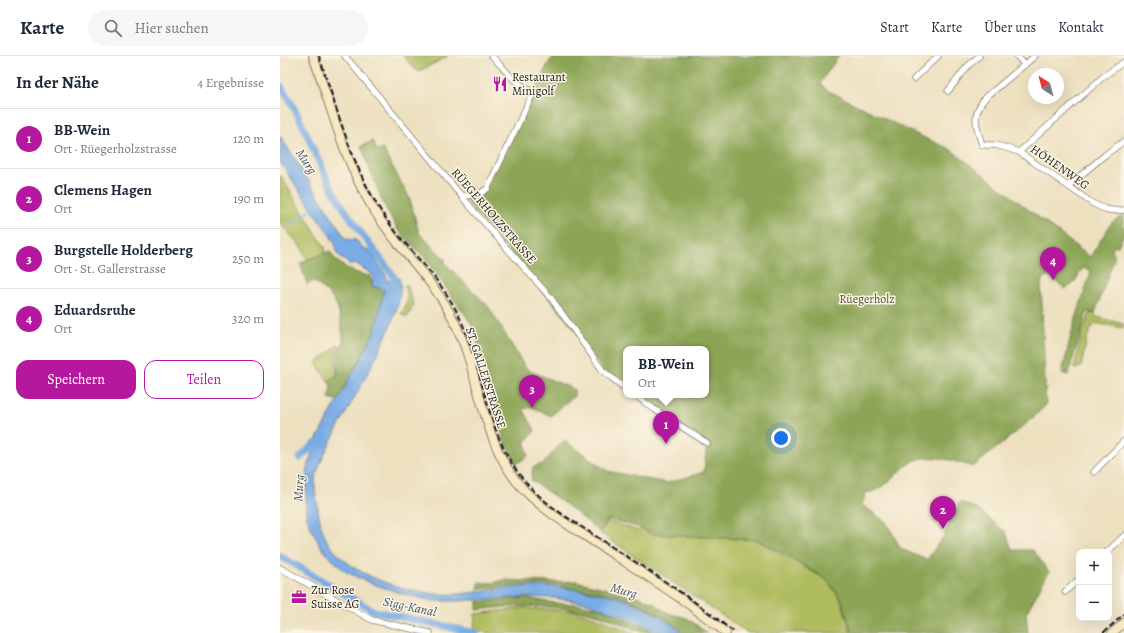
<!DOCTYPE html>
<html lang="de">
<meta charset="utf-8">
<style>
:root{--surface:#fff;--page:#f6f6f7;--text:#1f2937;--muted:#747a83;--line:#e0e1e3;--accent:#b5179e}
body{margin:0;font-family:Alegreya,serif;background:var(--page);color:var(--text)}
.controls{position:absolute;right:12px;bottom:12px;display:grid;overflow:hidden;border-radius:8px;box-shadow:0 4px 16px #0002}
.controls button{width:36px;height:36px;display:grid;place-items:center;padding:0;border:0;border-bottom:1px solid var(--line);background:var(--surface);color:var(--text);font:20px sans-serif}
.compass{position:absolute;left:748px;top:12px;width:36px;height:36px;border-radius:50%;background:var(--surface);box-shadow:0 4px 16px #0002;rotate:324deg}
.you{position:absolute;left:501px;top:382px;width:14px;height:14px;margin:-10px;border:3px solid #fff;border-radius:50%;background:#1a73e8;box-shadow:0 0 0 6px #1a73e833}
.badge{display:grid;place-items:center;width:26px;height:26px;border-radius:50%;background:var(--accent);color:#fff;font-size:13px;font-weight:700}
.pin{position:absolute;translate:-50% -33px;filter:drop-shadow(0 1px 2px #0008)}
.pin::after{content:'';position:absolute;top:21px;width:14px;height:12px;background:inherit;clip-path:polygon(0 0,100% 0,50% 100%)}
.popup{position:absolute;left:343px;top:290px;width:86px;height:52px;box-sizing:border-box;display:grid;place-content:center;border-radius:8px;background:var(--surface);filter:drop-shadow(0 1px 3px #0005);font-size:13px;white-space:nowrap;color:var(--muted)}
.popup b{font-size:15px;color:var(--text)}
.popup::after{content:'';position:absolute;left:50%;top:100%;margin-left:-8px;border:8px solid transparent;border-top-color:var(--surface)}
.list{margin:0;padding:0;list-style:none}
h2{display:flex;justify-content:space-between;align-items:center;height:52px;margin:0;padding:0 16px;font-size:17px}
h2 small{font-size:13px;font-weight:400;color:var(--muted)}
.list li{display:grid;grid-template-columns:26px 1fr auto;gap:12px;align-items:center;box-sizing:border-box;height:60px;padding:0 16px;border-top:1px solid var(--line)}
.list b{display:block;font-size:15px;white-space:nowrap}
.list p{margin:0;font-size:13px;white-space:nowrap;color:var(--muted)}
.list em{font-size:13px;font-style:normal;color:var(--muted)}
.actions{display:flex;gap:8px;padding:12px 16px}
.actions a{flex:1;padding:9px 0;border:1px solid var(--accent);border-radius:12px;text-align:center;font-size:14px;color:var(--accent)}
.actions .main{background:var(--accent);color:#fff}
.icon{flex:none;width:22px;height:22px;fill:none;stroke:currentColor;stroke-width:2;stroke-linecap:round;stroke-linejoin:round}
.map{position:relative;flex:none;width:844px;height:577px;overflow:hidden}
header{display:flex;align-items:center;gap:24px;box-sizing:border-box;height:56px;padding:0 20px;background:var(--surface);border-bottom:1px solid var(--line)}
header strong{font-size:19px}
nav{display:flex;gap:22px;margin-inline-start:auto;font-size:14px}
.search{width:280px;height:36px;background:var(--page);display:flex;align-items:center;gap:10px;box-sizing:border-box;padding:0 14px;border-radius:22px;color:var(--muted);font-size:15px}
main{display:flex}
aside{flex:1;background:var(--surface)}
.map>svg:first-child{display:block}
.green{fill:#afbc5e;stroke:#666c3d}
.forest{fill:#8ba455;stroke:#546038}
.water{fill:#79abe5;stroke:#4a6480}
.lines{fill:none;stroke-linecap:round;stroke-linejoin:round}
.stream{stroke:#79abe5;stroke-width:2}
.canal{stroke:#79abe5;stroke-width:7}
.minor-casing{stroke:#847e6e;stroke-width:7}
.secondary-casing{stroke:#847e6e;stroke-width:10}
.minor{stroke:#fff;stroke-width:5.5}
.secondary{stroke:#f8e8c3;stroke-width:8}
.rail{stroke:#1c1c1c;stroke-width:2;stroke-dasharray:6 3;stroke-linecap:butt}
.labels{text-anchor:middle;stroke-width:3;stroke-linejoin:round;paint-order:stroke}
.poi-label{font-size:12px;fill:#1c1c1c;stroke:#fcf5e5;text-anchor:start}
.street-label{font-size:12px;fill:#1c1c1c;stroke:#fcf5e5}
.park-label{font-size:12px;fill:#4f5433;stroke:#fcf5e5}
.water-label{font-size:13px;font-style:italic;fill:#41556c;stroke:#fcf5e5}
</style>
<header>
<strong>Karte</strong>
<div class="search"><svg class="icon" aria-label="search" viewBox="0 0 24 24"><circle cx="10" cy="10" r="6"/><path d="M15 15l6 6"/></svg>Hier suchen</div>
<nav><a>Start</a><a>Karte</a><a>Über uns</a><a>Kontakt</a></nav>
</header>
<main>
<aside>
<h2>In der Nähe<small>4 Ergebnisse</small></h2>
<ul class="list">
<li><span class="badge">1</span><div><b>BB-Wein</b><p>Ort · Rüegerholzstrasse</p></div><em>120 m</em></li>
<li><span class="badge">2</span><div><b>Clemens Hagen</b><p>Ort</p></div><em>190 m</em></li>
<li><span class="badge">3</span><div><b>Burgstelle Holderberg</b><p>Ort · St. Gallerstrasse</p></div><em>250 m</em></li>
<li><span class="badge">4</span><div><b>Eduardsruhe</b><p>Ort</p></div><em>320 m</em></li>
</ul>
<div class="actions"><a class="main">Speichern</a><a>Teilen</a></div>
</aside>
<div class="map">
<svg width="844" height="577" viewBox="0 0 844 577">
<rect width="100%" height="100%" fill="#fcf5e5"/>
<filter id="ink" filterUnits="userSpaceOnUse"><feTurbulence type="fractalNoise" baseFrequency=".025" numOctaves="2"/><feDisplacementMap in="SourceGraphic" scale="8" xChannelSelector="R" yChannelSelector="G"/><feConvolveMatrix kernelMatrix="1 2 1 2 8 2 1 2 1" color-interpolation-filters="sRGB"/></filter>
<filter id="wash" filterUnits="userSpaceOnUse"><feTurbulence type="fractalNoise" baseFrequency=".012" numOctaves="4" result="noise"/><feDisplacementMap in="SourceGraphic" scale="16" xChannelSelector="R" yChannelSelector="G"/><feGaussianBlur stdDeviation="0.9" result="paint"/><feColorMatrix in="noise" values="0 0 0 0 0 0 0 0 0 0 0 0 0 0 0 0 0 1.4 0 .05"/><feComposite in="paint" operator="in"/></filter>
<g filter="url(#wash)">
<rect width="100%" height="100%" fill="#ede0bf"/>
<path class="green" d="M123 0H168L138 16Z
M0 119 46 193 44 199 27 204 22 192 0 167Z
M127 229 134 249 127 261 121 258C127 249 130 239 124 230Z
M810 257 815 258 816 261 844 268V272L814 267 807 282 801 311 794 313 802 277Z
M59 288 55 297 57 319 48 325 36 307Z
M328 465 359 475 361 472 372 478 477 484 547 524 561 544 571 577H468L320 477Z
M244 552 294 555 320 563 354 577H207L194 574 195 558Z"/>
<path class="forest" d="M274 0H559L540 27 547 34 638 79 670 93 810 201 832 166 844 159V178L838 190H834L832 195 835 200 815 257 807 256 788 319 782 317 792 275 811 215 803 212 793 228 785 233 773 222 766 220 761 226 766 349 746 368 693 411C677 406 660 400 644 402 620 405 612 433 586 437L582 449 606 466 621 493 647 504 667 475 680 446 696 452 726 476 732 494H753L769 516 746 557 748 577H572L562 544 547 524 505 498 477 484 372 478 358 471 328 463 320 476 288 450 251 424 253 411 263 408 284 384 327 415 387 427 424 416 427 387 355 339H426V293H346V333L323 315 292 270 182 140 204 135 269 6Z
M93 85 97 95 103 93 130 143 139 177 165 203V207L208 250 245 311 250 315 294 333V340L271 360 252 351 243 353 255 374C248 388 243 378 248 400L236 408 225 386 213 354 205 311 191 267 144 201 118 174 102 145 81 90Z
M50 195C56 209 75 218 90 220L92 231 104 233 95 276 58 345 49 342 51 330 48 325 58 319 57 297 63 286V279L58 253 51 240 34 225 27 228 20 207Z
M224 524 272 526 296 525 359 541 374 547 388 557 407 562 427 577H404C374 551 338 535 299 534 289 533 281 529 271 529 247 528 222 531 198 533L199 526 213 527Z
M246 542 275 547 295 548 320 552 367 572 374 577C356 577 337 564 319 559 278 548 238 549 197 554V546Z"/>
<path class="water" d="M0 80 66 183 76 184 85 194H89L106 219 107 225 119 222C133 258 48 376 36 420 33 429 37 443 38 453 40 467 43 482 53 493 79 524 138 541 178 538 211 535 242 528 275 531 297 533 334 538 354 547 371 553 388 565 402 577H379L347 561 307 547 274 542 246 541 178 545H153L123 538 90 527 66 516 45 497 33 477 26 458V420L34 388 95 276 104 234 92 230 93 219 77 208 70 209 57 198 55 187 0 106Z"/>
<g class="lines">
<path class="stream" d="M6 170 33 153
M90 199 96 196"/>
<path class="canal" d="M0 29C23 62 35 102 55 138 72 167 94 193 114 221L116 232
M20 402 34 388 40 391
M0 500 94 555 196 577"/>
</g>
</g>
<g filter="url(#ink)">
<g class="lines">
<g class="minor-casing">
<path id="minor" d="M65 0 194 155 271 242 323 315 346 333
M737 0 745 9
M755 0 705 42C691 60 696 69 702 89H716L739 96 812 147C823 153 831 156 844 154
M634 23 658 0
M668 35 687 11 699 0
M739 96 824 20 844 6
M788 130 825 99 844 85
M182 140 198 139 207 133 253 37 234 24 212 0
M355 339 374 353 427 387
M814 416 844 385
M827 496 844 480
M0 512 92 564 150 577
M785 536 799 523"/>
</g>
<g class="secondary-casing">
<path id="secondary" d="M33 0C51 50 64 105 92 151 116 192 154 223 174 265 201 319 201 389 244 434 266 457 295 473 322 491 364 518 407 545 446 577
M832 577 844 567"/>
</g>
<use href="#minor" class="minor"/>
<use href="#secondary" class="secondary"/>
<path class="rail" d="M39 0C57 52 71 108 101 155 124 191 159 219 178 258 206 315 205 384 250 431 272 454 301 470 328 488 371 516 415 544 455 577
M823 577 844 558"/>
</g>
</g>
<defs>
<g id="restaurant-bare" transform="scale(1.2)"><path d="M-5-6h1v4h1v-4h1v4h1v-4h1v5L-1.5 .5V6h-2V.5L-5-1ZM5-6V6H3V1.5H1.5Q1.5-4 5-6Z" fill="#b5179e" stroke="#fcf5e5" stroke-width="2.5" paint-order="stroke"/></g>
<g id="office-bare" transform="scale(1.2)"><path d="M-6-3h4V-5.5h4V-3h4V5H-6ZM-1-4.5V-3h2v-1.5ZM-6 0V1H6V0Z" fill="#b5179e" stroke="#fcf5e5" stroke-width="2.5" paint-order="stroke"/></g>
</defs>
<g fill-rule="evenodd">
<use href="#restaurant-bare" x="220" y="28"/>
<use href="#office-bare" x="19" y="541"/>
</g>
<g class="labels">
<g class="poi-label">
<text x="232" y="25">Restaurant<tspan x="232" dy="14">Minigolf</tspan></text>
<text x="31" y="538">Zur Rose<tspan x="31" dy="14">Suisse AG</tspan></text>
</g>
<g class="street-label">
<text transform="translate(780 111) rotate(35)" y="4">HÖHENWEG</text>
<text transform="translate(214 160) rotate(49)" y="4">RÜEGERHOLZSTRASSE</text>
<text transform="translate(206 322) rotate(72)" y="4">ST. GALLERSTRASSE</text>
</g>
<g class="park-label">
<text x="587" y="247">Rüegerholz</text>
</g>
<g class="water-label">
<text transform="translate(27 105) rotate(57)" y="5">Murg</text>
<text transform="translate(18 432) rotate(-87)" y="5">Murg</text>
<text transform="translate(344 534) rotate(16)" y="5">Murg</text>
<text transform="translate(130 550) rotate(12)" y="5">Sigg-Kanal</text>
</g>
</g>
</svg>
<div class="controls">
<button>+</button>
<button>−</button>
</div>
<svg class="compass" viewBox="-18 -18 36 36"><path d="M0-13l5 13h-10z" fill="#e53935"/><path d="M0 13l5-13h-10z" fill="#747a83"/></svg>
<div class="you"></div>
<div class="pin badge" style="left:386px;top:388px">1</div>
<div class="popup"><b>BB-Wein</b>Ort</div>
<div class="pin badge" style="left:663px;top:473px">2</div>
<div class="pin badge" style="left:252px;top:352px">3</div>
<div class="pin badge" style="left:773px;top:224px">4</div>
</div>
</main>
